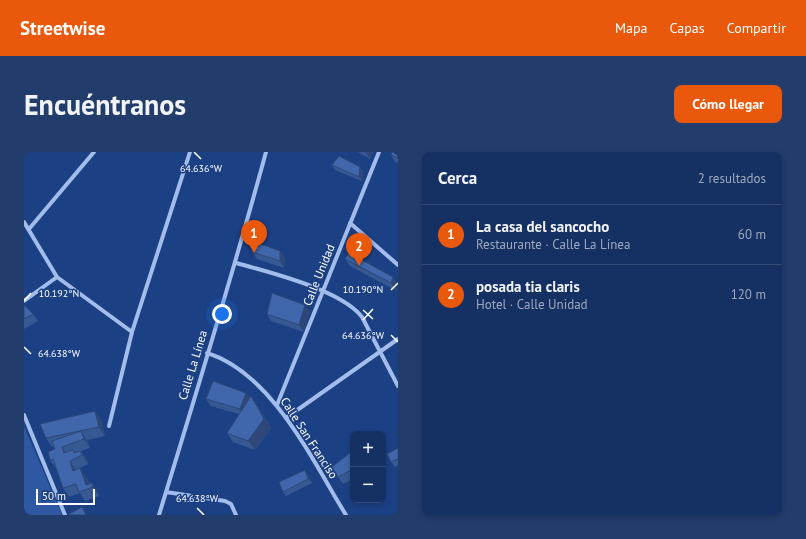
<!DOCTYPE html>
<html lang="es">
<meta charset="utf-8">
<style>
:root{--surface:#153063;--page:#223c6c;--text:#f1f3f6;--muted:#9da9be;--line:#344b78;--accent:#ea580c}
body{margin:0;font-family:"PT Sans",sans-serif;background:var(--page);color:var(--text)}
.controls{position:absolute;right:12px;bottom:12px;display:grid;overflow:hidden;border-radius:8px;box-shadow:0 2px 6px #0003}
.controls button{width:36px;height:36px;display:grid;place-items:center;padding:0;border:0;border-bottom:1px solid var(--line);background:var(--surface);color:var(--text);font:20px sans-serif}
.scale{position:absolute;left:12px;bottom:10px;width:59px;box-sizing:border-box;padding-left:4px;border:2px solid #fff;border-top:0;font-size:11px;line-height:14px;white-space:nowrap;color:#fff;-webkit-text-stroke:3px #1c4084;paint-order:stroke}
.you{position:absolute;left:198px;top:162px;width:14px;height:14px;margin:-10px;border:3px solid #fff;border-radius:50%;background:#1a73e8;box-shadow:0 0 0 6px #1a73e833}
.badge{display:grid;place-items:center;width:26px;height:26px;border-radius:50%;background:var(--accent);color:#fff;font-size:13px;font-weight:700}
.pin{position:absolute;translate:-50% -33px;filter:drop-shadow(0 1px 2px #0008)}
.pin::after{content:'';position:absolute;top:21px;width:14px;height:12px;background:inherit;clip-path:polygon(0 0,100% 0,50% 100%)}
.list{margin:0;padding:0;list-style:none}
h2{display:flex;justify-content:space-between;align-items:center;height:52px;margin:0;padding:0 16px;font-size:17px}
h2 small{font-size:13px;font-weight:400;color:var(--muted)}
.list li{display:grid;grid-template-columns:26px 1fr auto;gap:12px;align-items:center;box-sizing:border-box;height:60px;padding:0 16px;border-top:1px solid var(--line)}
.list b{display:block;font-size:15px;white-space:nowrap}
.list p{margin:0;font-size:13px;white-space:nowrap;color:var(--muted)}
.list em{font-size:13px;font-style:normal;color:var(--muted)}
.map{position:relative;flex:none;width:374px;height:363px;overflow:hidden;border-radius:8px}
header{display:flex;align-items:center;gap:24px;box-sizing:border-box;height:56px;padding:0 20px;background:var(--accent);color:#fff}
header strong{font-size:19px}
nav{display:flex;gap:22px;margin-inline-start:auto;font-size:14px}
.intro{display:flex;align-items:center;justify-content:space-between;box-sizing:border-box;height:96px;padding:0 24px}
h1{margin:0;font-size:28px}
.button{padding:10px 18px;border-radius:8px;background:var(--accent);color:#fff;font-size:14px;font-weight:700}
main{display:flex;gap:24px;padding:0 24px}
aside{flex:1;background:var(--surface);border-radius:8px;box-shadow:0 2px 6px #0003}
.map>svg:first-child{display:block}
.green{fill:#2f58a2}
.lines{fill:none;stroke-linecap:round;stroke-linejoin:round}
.minor{stroke:#a2bceb;stroke-width:4}
.wall{fill:#375993}
.shaded-wall{fill:#2d4878}
.building{fill:#4067ab;stroke:#2d4878}
.ticks{fill:none;stroke:#fff;stroke-width:1.5}
.labels{text-anchor:middle;stroke-width:3;stroke-linejoin:round;paint-order:stroke}
.street-label{font-size:12px;fill:#fff;stroke:#1c4084}
.ticks-label{font-size:10px;text-anchor:middle;fill:#fff;stroke:#1c4084;stroke-width:3;stroke-linejoin:round;paint-order:stroke}
</style>
<header>
<strong>Streetwise</strong>
<nav><a>Mapa</a><a>Capas</a><a>Compartir</a></nav>
</header>
<div class="intro"><h1>Encuéntranos</h1><a class="button">Cómo llegar</a></div>
<main>
<div class="map">
<svg width="374" height="363" viewBox="0 0 374 363">
<rect width="100%" height="100%" fill="#1c4084"/>
<path class="green" d="M0 274 38 363H0Z"/>
<g class="lines">
<path class="minor" d="M0 70 33 125 108 180 85 274
M326 71 374 113
M5 77 70 0
M212 111C245 120 317 138 338 165L374 234
M0 149 33 125
M108 180 166 0
M183 201C248 221 288 308 322 363
M253 253 355 0
M0 263 41 363
M262 266 374 187
M142 340 201 349 207 352 212 363
M135 363C172 242 209 122 242 0"/>
</g>
<path class="wall" d="M334 0H349L346 7Z
M374 0V11L371 10 367 3Z
M308 13 339 20 338 29 311 18Z
M256 99 261 106 260 116 233 107 228 100Z
M321 107 374 132 371 138 326 114Z
M0 153 9 162 14 169 0 177Z
M286 159 280 180 247 169 243 162Z
M225 246 233 253 247 276 231 298 209 290 203 281 215 262 187 254 182 247Z
M77 268 81 284 63 288 66 296 57 299 63 308 64 312 53 317 56 316 62 325 65 332 68 331 74 340 75 344 61 349 56 341 45 345 39 336 32 316 26 308 31 297 30 295H28L22 286Z
M374 296V313L371 315 367 310Z
M327 300 329 303V327L319 332 314 325Z
M284 323 288 331 262 344 259 340Z"/>
<path class="shaded-wall" d="M341 0H349L346 7Z
M336 15 339 20 338 29 335 25Z
M256 99 261 106 260 116 256 109Z
M369 125 374 132 371 138 367 131Z
M281 153 286 159 280 180 275 173Z
M222 241 227 248 221 264 216 257Z
M227 244 233 253 247 276 231 298 224 289Z
M71 259 77 268 81 284 75 275Z
M57 279 63 288 66 296 60 287Z
M38 295 44 304 46 309 52 318 49 319 40 301Z
M56 299 63 308 64 312 58 303Z
M56 316 62 325 66 336 62 333Z
M281 318 284 323 288 331 284 327Z
M68 331 74 340 75 344 69 335Z"/>
<path class="building" d="M368 0H374V6L367 3Z
M315 4 336 15 335 25 308 13Z
M231 90 256 99V109L228 100Z
M325 101 369 125 367 131 321 107Z
M248 141 281 153 275 173 243 162Z
M0 153 9 162 0 167Z
M189 229 222 241 216 257 182 247Z
M227 244 240 267 224 289 203 281Z
M71 259 75 275 22 286 16 272Z
M57 279 60 287 38 295 40 301 49 298 50 301 56 299 58 303 46 309 49 319 56 316 62 333 68 331 69 335 55 340 52 332 39 336 29 307 26 308 24 300 31 297 28 289Z
M374 296V307L367 310 363 302Z
M327 300 329 304V317L314 325 308 315Z
M281 318 284 327 259 340 255 330Z
M58 355 62 363H45V362Z"/>
<path class="ticks" d="M170 0 177 7M367 138 374 131M0 149 7 141M339 158 349 167M339 168 349 157M367 183 374 190M0 195 7 202M173 356 180 363"/>
<g class="labels">
<g class="street-label">
<text transform="translate(295 123) rotate(-68)" y="4">Calle Unidad</text>
<text transform="translate(169 213) rotate(-73)" y="4">Calle La Línea</text>
<text transform="translate(285 286) rotate(57)" y="4">Calle San Franciso</text>
</g>
</g>
<g class="ticks-label">
<text x="177" y="20">64.636°W</text>
<text x="339" y="141">10.190°N</text>
<text x="35" y="145">10.192°N</text>
<text x="339" y="187">64.636°W</text>
<text x="35" y="205">64.638°W</text>
<text x="173" y="350">64.638°W</text>
</g>
</svg>
<div class="controls">
<button>+</button>
<button>−</button>
</div>
<div class="scale">50 m</div>
<div class="you"></div>
<div class="pin badge" style="left:230px;top:101px">1</div>
<div class="pin badge" style="left:335px;top:114px">2</div>
</div>
<aside>
<h2>Cerca<small>2 resultados</small></h2>
<ul class="list">
<li><span class="badge">1</span><div><b>La casa del sancocho</b><p>Restaurante · Calle La Línea</p></div><em>60 m</em></li>
<li><span class="badge">2</span><div><b>posada tia claris</b><p>Hotel · Calle Unidad</p></div><em>120 m</em></li>
</ul>
</aside>
</main>
